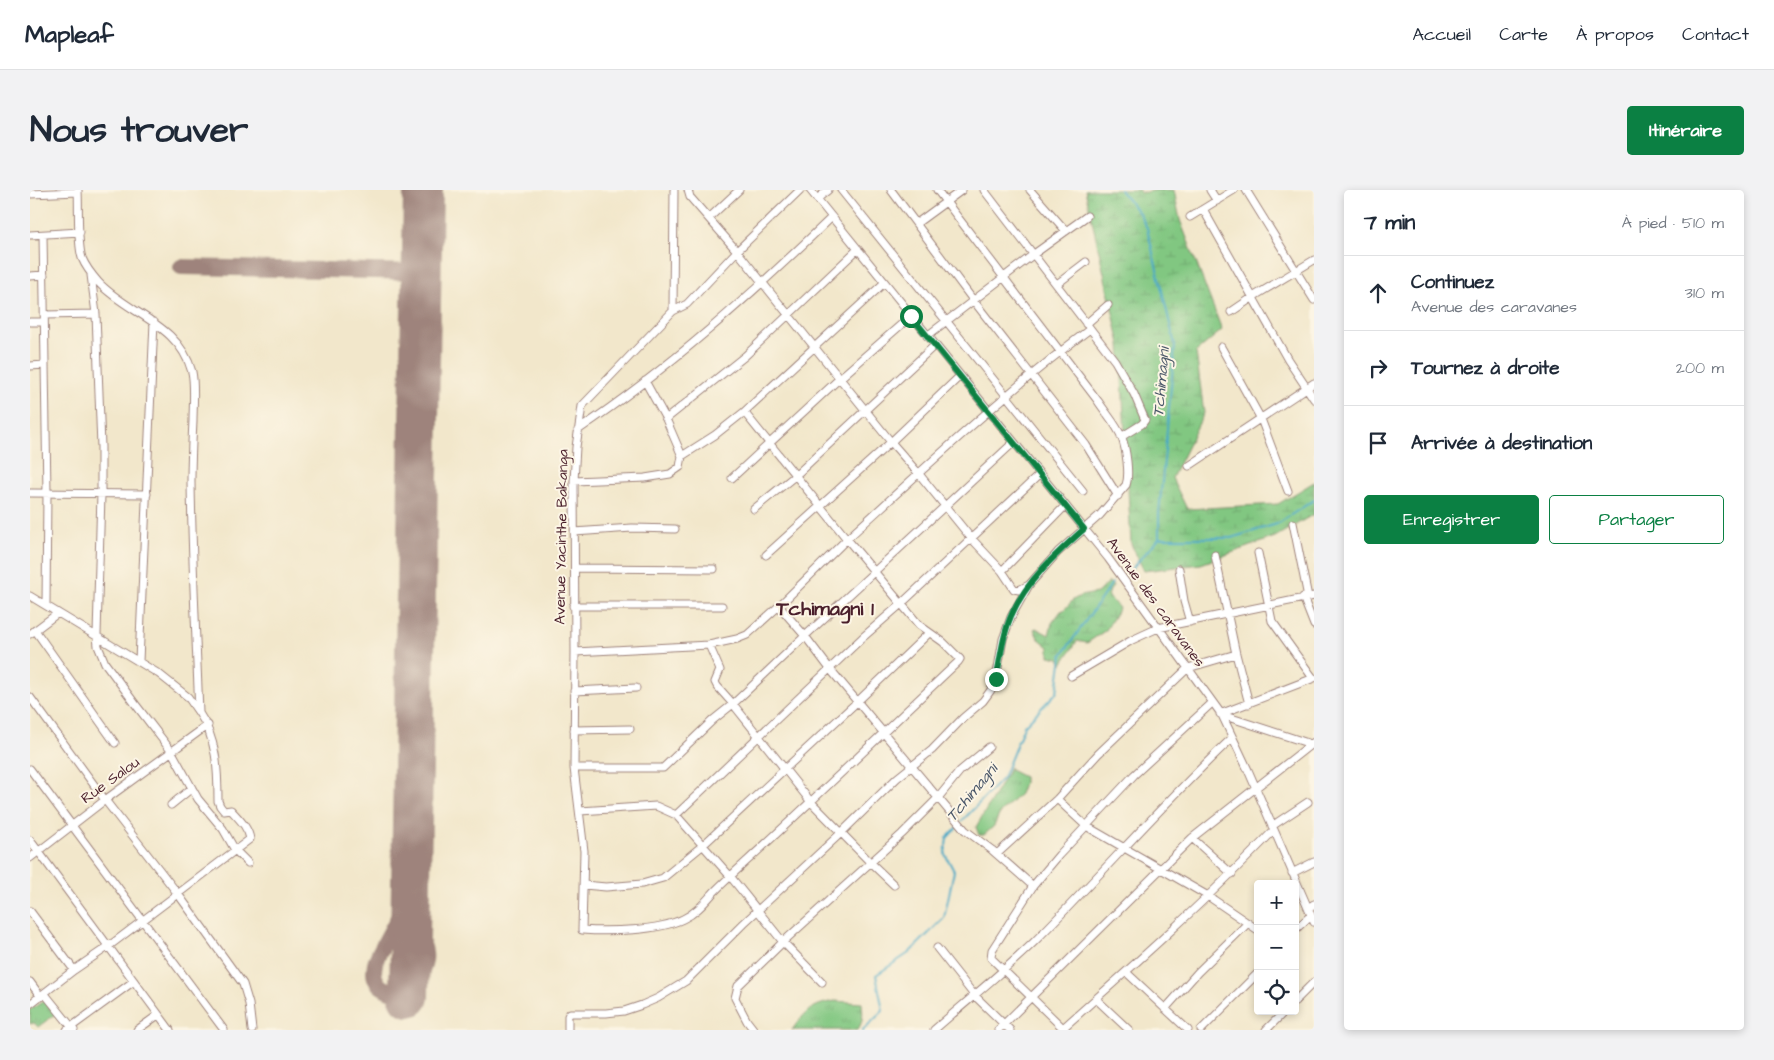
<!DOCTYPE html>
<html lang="fr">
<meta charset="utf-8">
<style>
:root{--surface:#fff;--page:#f2f2f3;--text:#1f2937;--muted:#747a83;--line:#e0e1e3;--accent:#0b8043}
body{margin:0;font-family:"Architects Daughter",sans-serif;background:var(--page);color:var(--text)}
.controls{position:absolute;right:15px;bottom:15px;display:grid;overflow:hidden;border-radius:5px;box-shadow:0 2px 8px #0003}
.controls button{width:45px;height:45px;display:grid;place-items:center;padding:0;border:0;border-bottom:1px solid var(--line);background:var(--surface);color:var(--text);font:25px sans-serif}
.stop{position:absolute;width:15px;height:15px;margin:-11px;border:4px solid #0b8043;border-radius:50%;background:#fff}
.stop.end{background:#0b8043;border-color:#fff;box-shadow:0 1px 5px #0008}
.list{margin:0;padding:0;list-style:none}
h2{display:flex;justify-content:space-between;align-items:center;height:65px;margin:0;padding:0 20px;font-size:21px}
h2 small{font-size:16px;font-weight:400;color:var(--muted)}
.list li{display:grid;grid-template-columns:32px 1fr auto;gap:15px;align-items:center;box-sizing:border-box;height:75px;padding:0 20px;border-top:1px solid var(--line)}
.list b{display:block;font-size:19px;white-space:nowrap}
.list p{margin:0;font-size:16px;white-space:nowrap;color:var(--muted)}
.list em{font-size:16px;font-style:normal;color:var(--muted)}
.actions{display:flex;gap:10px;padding:15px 20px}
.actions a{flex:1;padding:11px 0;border:1px solid var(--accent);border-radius:5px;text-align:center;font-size:18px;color:var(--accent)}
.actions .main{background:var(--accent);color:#fff}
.icon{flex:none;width:28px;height:28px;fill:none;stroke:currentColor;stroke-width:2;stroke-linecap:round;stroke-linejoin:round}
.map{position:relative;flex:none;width:1284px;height:840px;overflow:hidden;border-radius:5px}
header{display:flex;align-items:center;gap:30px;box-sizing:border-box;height:70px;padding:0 25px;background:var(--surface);border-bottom:1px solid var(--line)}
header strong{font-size:24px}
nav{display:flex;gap:28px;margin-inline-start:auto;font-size:18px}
.intro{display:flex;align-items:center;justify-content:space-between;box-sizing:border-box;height:120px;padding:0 30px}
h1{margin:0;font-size:35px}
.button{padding:12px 22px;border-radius:5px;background:var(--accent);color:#fff;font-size:18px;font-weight:700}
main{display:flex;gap:30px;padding:0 30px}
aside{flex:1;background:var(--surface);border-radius:5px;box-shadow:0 2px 8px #0003}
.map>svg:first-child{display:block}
.grass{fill:url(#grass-tufts);stroke:#667356}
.wetland{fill:url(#wetland-marsh);stroke:#667356}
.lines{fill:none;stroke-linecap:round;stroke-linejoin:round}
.stream{stroke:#47a9c6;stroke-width:2}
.taxiway{stroke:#9e837b;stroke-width:16}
.runway{stroke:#9e837b;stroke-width:40}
.minor-casing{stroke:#9e837b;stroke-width:9}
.minor{stroke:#fff;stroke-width:7}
.route{stroke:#0b8043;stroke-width:6}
.labels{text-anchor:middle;stroke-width:4;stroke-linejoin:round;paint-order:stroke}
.street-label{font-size:15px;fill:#4a1f2b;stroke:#fcf5e5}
.water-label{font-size:16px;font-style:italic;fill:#495669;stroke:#fcf5e5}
.district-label{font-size:20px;font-weight:bold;fill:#4a1f2b;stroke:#fcf5e5}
</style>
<header>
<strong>Mapleaf</strong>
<nav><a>Accueil</a><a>Carte</a><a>À propos</a><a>Contact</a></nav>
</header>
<div class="intro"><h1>Nous trouver</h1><a class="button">Itinéraire</a></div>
<main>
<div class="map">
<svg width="1284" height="840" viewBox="0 0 1284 840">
<defs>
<pattern id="grass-tufts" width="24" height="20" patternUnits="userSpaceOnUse" patternTransform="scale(1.25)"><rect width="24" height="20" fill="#81c781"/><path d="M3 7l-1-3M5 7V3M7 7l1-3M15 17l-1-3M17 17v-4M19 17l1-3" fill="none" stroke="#71aa70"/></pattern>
<pattern id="wetland-marsh" width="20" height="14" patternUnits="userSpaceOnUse" patternTransform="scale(1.25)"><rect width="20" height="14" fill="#81c781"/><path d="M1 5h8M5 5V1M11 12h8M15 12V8" fill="none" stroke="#71aa70"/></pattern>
</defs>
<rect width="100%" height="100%" fill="#fcf5e5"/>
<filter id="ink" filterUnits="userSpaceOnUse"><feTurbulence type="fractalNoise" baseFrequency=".02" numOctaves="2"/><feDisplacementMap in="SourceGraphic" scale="10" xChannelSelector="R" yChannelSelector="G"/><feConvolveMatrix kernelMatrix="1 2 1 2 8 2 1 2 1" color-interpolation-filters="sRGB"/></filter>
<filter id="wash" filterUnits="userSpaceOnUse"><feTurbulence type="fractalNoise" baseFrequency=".0096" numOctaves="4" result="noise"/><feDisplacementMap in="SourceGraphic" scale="20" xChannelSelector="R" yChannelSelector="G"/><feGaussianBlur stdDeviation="1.12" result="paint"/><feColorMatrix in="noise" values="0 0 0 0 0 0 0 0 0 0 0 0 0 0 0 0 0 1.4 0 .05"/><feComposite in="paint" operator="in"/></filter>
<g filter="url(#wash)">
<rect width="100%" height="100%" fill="#f2e7cb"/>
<path class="grass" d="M980 577V580L994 587V593L990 604 970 623 964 636 954 645H949L946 637 977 584Z
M15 810 25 824 8 837 4 833 0 834V820Z
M805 811 832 813C833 823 834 832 827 840H762C776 821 781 815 805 811Z"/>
<path class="wetland" d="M1055 0H1109L1110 3 1128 0H1144L1150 30 1192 140 1166 162 1174 223 1142 288 1157 319 1248 314 1284 292V324L1245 347 1171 374 1114 381 1101 354 1090 154Z
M1079 392 1083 396 1077 405 1089 418 1076 440 1057 453 1047 451 1032 474 1029 468 1019 466V457L1008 448 1004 439 1006 438 1019 445 1022 433 1031 421 1034 420 1043 410 1050 406 1067 403Z"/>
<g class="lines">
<path class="stream" d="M1090 0 1109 23 1117 38 1145 155 1129 323V348L1096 385
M1129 348H1201L1247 334 1284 310
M932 631 973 588 994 536 1027 502 1032 465 1082 393
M833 840 853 821 846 785 879 763 914 728 924 681 915 664 917 648 929 635"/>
<path class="taxiway" d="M151 77 392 82
M380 737C407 762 393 780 379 807 352 801 335 793 349 763L380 705"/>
<path class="runway" d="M379 807 393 0"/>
</g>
</g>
<g filter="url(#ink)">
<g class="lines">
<g class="minor-casing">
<path id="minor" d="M644 0 643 121 552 216 546 257 544 291 545 462 679 455 707 449 717 445 749 416
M658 0 660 7 707 61 861 252 889 284 941 348 972 381 984 399 989 400 999 395
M780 0 1078 368 1192 525 1218 580 1284 732
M811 0 1053 301
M861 0 943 110 1056 255 1088 306
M954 0 1085 171 1104 204 1115 230 1112 234 1091 247
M1000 0 1036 41
M1180 0 1187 11
M1216 0 1284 110
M0 4 48 2
M787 9 798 0
M1173 19 1258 170 1284 209
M1160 27 1204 0
M679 28 709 0
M887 33 932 0
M0 45 50 42
M13 45 17 303 16 415
M61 85 66 124 71 257V304L67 445 68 456 75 473 106 515 142 562 168 609 193 639 205 660 218 673
M0 86 14 85
M1027 94 1056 72
M643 121 657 114 707 61 770 0
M1201 122 1226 105 1284 70
M14 125 66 124
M0 132H14
M1056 134 1078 115
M897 146 1004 64 1057 26
M1191 157 1231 229 1258 301
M0 176 15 175
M714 222 817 349C896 277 974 203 1060 139
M636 229 715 166 828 59
M548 240C640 178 722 104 802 27
M984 252 775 446 749 416 817 349 889 435 913 452 930 469 928 472C858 538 789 605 718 670 706 681 695 691 684 702 675 712 666 723 653 729 628 741 579 742 552 740L554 661 544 578H633L683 530 703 514 775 446 800 479 935 640 962 660 1003 696
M652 266 685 245 714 222 854 93
M1159 276 1284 193
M702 288 809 189 881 126
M544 291 615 288 640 284 650 277 652 266 636 229 615 191
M0 303 117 304
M724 319 766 285 905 155
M1263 333 1278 407
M544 342 602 338 645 339
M1228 363 1242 431 1283 488
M736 365 861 252 930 186
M1185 365 1206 464 1219 514
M545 378 684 379
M1149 379 1154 411 1160 432
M972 381 1035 316
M0 406 129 484 158 507 169 523
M1273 407 1284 435
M543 416H692
M5 440 85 553
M0 444 28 423
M679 455 690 480 685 492 687 496 703 514 781 612 841 673 864 695
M109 471 124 132
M1041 486 1102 450 1128 438 1284 406
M544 501 606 498
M0 507 75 610 148 704 213 794 219 814 222 840
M1190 524 1284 488
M1192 525 1284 555
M544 540 600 539
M544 578 545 462
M0 579 194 840
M1027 609 1056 636 1178 706 1228 740
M141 615 162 598
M550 621 626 616 646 625 700 686 753 752 792 792
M646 625 832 448 871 414 1010 284
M1242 636 1278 612
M1162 648 1202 684
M0 650 140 840
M967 664 1027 609 1068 564 1158 478 1206 464
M0 668 75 610 178 535
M1262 683 1284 672
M554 695 576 697 612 694 633 688 672 656 828 511 899 443
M1278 718 1284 714
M0 721 44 780
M1265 740 1281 725
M907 758 944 805 980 840
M1096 782 1158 840
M0 792 11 807
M15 804 44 840
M1066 809 1099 840
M1265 811 1284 792
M0 814 44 780 79 756 220 649C218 637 209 629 201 620L194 621 190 616 188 611C188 580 187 549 169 523 166 446 162 369 161 292 161 272 162 251 163 231 163 218 165 195 162 182 149 134 100 125 69 93 62 85 56 78 52 68 47 53 49 17 48 0
M1135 819 1168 782 1218 733
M1033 838C1105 774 1177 710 1244 640
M37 840 104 791
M107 840 128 825
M538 840V826L540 823H576L594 821 612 815 628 808 656 791 714 733 811 643 867 588 902 560 933 528 953 511 961 500 966 489 973 449 981 427 999 395 1028 362 1070 325 1096 295C1100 284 1096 259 1092 248 1087 235 1075 222 1068 211L907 0
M724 840 717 831 705 808 708 796 753 752 872 644 908 608 930 581 959 557
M904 840C937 811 972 783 1004 752 1071 685 1133 613 1202 548
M968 840 1162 648 1284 552
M1035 840 961 768 962 760 1003 696 1029 665 1104 585 1182 513
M1171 840 1228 783
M1236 840 1255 821"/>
</g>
<use href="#minor" class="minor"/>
</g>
</g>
<g class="lines" filter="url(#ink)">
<path class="route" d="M881 126 1054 339C1026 364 996 391 981 426 972 446 971 468 966 489"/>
</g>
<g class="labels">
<g class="street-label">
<text transform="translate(531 347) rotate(-89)" y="5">Avenue Yacinthe Bakanga</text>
<text transform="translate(1126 412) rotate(54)" y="5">Avenue des caravanes</text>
<text transform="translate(80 590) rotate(-36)" y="5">Rue Salou</text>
</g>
<g class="water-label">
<text transform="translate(1130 192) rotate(-85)" y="6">Tchimagni</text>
<text transform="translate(941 602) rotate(-50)" y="6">Tchimagni</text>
</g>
<g class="district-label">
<text x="795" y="425">Tchimagni 1</text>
</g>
</g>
</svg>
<div class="controls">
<button>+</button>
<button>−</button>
<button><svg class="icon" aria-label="locate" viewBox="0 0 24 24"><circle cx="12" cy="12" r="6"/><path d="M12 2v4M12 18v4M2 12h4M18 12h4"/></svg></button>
</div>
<div class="stop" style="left:881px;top:126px"></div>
<div class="stop end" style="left:966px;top:489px"></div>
</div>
<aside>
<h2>7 min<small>À pied · 510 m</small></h2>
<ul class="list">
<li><svg class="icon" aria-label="ahead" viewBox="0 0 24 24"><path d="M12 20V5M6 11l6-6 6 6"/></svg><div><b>Continuez</b><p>Avenue des caravanes</p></div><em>310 m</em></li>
<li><svg class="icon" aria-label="right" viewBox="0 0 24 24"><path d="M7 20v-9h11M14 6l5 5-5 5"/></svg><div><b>Tournez à droite</b></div><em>200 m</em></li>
<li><svg class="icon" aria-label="arrive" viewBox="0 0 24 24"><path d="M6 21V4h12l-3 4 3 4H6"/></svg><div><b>Arrivée à destination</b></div></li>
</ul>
<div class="actions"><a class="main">Enregistrer</a><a>Partager</a></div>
</aside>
</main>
